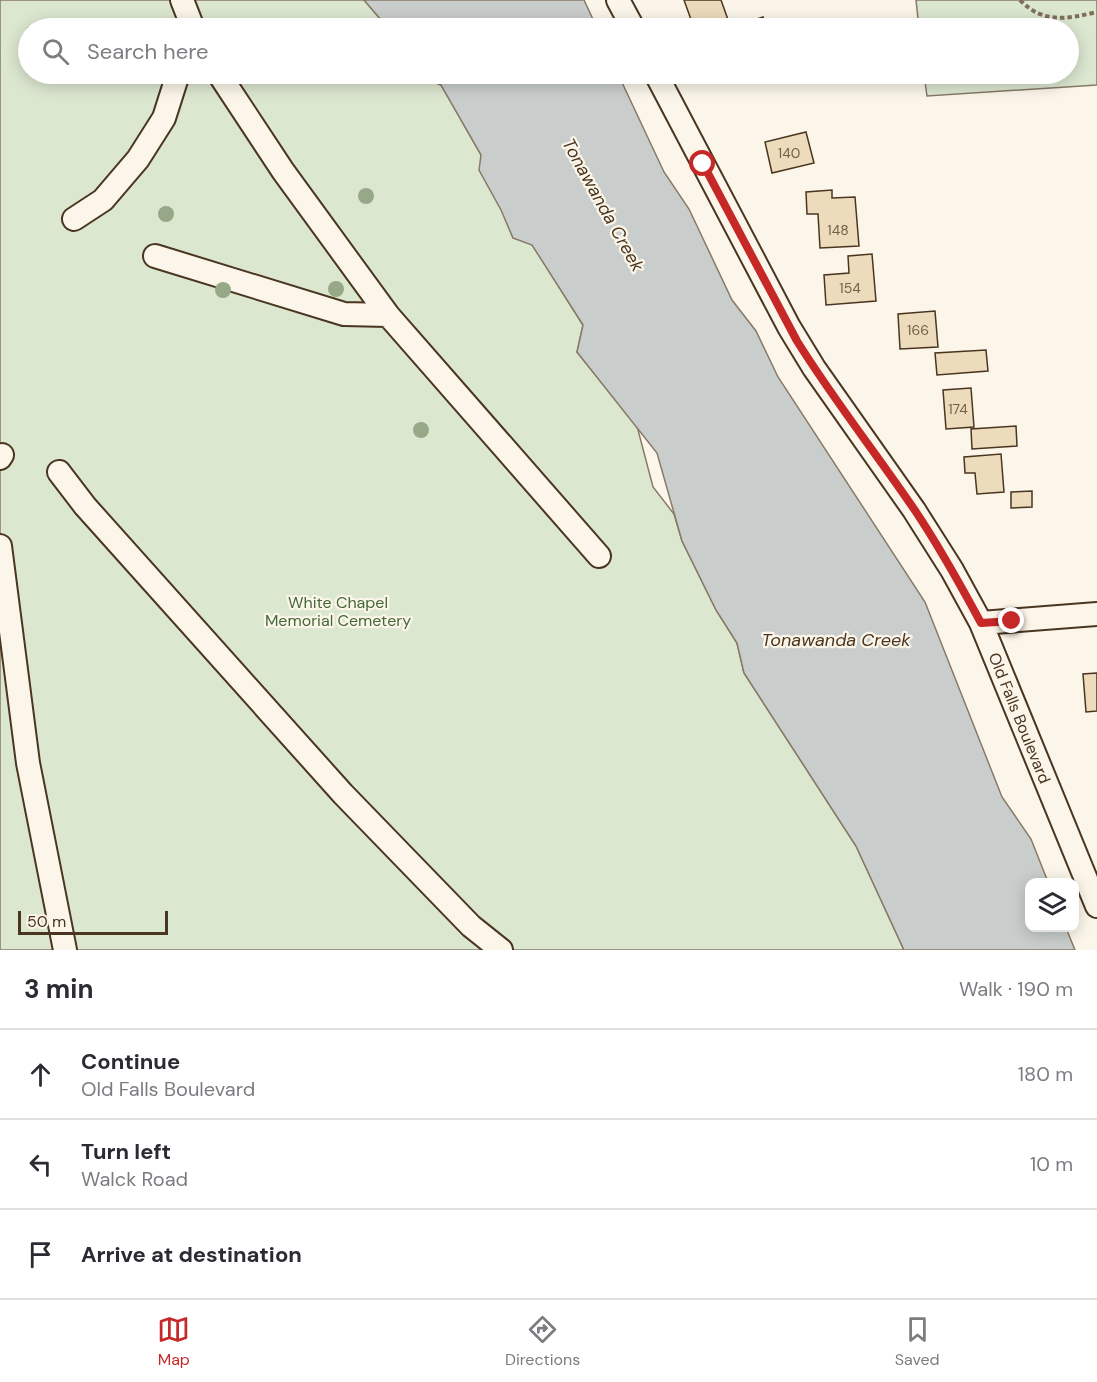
<!DOCTYPE html>
<meta charset="utf-8">
<style>
:root{--surface:#fff;--page:#f7f7f7;--text:#2b2b33;--muted:#7c7c81;--line:#e1e1e2;--accent:#c62828}
body{margin:0;font-family:"DM Sans",sans-serif;background:var(--page);color:var(--text)}
.controls{position:absolute;right:18px;bottom:18px;display:grid;overflow:hidden;border-radius:12px;box-shadow:0 3px 15px #0003}
.controls button{width:54px;height:54px;display:grid;place-items:center;padding:0;border:0;border-bottom:2px solid var(--line);background:var(--surface);color:var(--text);font:30px sans-serif}
.scale{position:absolute;left:18px;bottom:15px;width:150px;box-sizing:border-box;padding-left:6px;border:3px solid #4a3520;border-top:0;font-size:16px;line-height:21px;white-space:nowrap;color:#4a3520;-webkit-text-stroke:4px #fbf6e9;paint-order:stroke}
.stop{position:absolute;width:18px;height:18px;margin:-14px;border:4px solid #c62828;border-radius:50%;background:#fff}
.stop.end{background:#c62828;border-color:#fff;box-shadow:0 2px 6px #0008}
.list{margin:0;padding:0;list-style:none}
h2{display:flex;justify-content:space-between;align-items:center;height:78px;margin:0;padding:0 24px;font-size:26px}
h2 small{font-size:20px;font-weight:400;color:var(--muted)}
.list li{display:grid;grid-template-columns:39px 1fr auto;gap:18px;align-items:center;box-sizing:border-box;height:90px;padding:0 24px;border-top:2px solid var(--line)}
.list b{display:block;font-size:22px;white-space:nowrap}
.list p{margin:0;font-size:20px;white-space:nowrap;color:var(--muted)}
.list em{font-size:20px;font-style:normal;color:var(--muted)}
.icon{flex:none;width:33px;height:33px;fill:none;stroke:currentColor;stroke-width:2;stroke-linecap:round;stroke-linejoin:round}
.map{position:relative;flex:none;width:1097px;height:950px;overflow:hidden}
.search{position:absolute;background:var(--surface);box-shadow:0 3px 15px #0003;left:18px;right:18px;top:18px;height:66px;display:flex;align-items:center;gap:15px;box-sizing:border-box;padding:0 21px;border-radius:33px;color:var(--muted);font-size:22px}
.sheet{height:348px;background:var(--surface)}
nav{display:flex;justify-content:space-around;align-items:center;box-sizing:border-box;height:84px;border-top:2px solid var(--line);background:var(--surface);font-size:16px;color:var(--muted)}
nav a{display:grid;justify-items:center;gap:3px}
nav .on{color:var(--accent)}
.map>svg:first-child{display:block}
.green{fill:#dce7d0;stroke:#887966;stroke-width:1.5}
.water{fill:#c9cecd;stroke:#887966;stroke-width:1.5}
.building{fill:#ecdcbc;stroke:#4a3520;stroke-width:1.5}
.lines{fill:none;stroke-linecap:round;stroke-linejoin:round}
.minor-casing{stroke:#4a3520;stroke-width:26}
.path{stroke:#7f6f5c;stroke-width:4;stroke-dasharray:4.5 3;stroke-linecap:butt}
.minor{stroke:#fbf6e9;stroke-width:22}
.tree{fill:#96a887}
.route{stroke:#c62828;stroke-width:8}
.labels{text-anchor:middle;stroke-width:4.5;stroke-linejoin:round;paint-order:stroke}
.number-label{font-size:14px;fill:#725f47}
.park-label{font-size:16px;fill:#436837;stroke:#fbf6e9}
.street-label{font-size:16px;fill:#4a3520;stroke:#fbf6e9}
.water-label{font-size:18px;font-style:italic;fill:#4a3520;stroke:#fbf6e9}
</style>
<div class="map">
<svg width="1097" height="950" viewBox="0 0 1097 950">
<rect width="100%" height="100%" fill="#fbf6e9"/>
<path class="green" d="M0 0H364L388 28H28V74H416L441 85 481 155 513 238 532 244 583 325 577 352 637 426 653 487 674 514 682 541 716 610 737 643 744 673 856 846 904 950H0Z
M916 0H1097V85L927 96 924 74H1068V28H919Z"/>
<path class="water" d="M364 0H584L597 28H388Z
M416 74H618L664 172 689 209 732 300 756 331 778 377 925 602 1002 797 1031 839 1048 882H1030V928H1066L1075 950H904L856 846 744 673 737 643 716 610 682 541 657 453 577 352 583 325 532 245 513 238 501 210 479 170 481 155 441 85Z"/>
<path class="building" d="M684 0H721L731 28 763 17 767 28H694Z
M806 132 814 163 772 173 765 142Z
M832 190V198L855 197 859 246 820 248 818 214H807L806 192Z
M872 254 876 301 826 305 824 275 849 273 848 256Z
M935 311 938 347 900 349 898 314Z
M986 350 988 371 937 375 935 353Z
M971 388 974 427 946 429 943 390Z
M1016 426 1017 446 972 449 971 429Z
M1001 454 1004 492 977 494 975 473H965L964 457Z
M1032 491V507L1011 508V492Z
M1097 673V711L1086 712 1083 674Z"/>
<g class="lines">
<g class="minor-casing">
<path id="minor" d="M182 0 193 28
M618 0 633 28
M219 74 283 171 388 315 599 556
M656 74 789 327 814 368 914 510 952 570 981 623 1097 906
M74 219 103 200 138 159 164 118 178 74
M155 256 344 314 388 315
M0 458 2 455
M59 472 85 506 343 794 471 926 501 950
M0 546 28 763 65 950
M981 623 1097 614"/>
</g>
<path class="path" d="M1020 0C1043 24 1067 19 1097 12"/>
<use href="#minor" class="minor"/>
</g>
<g class="tree">
<circle cx="366" cy="196" r="8"/>
<circle cx="166" cy="214" r="8"/>
<circle cx="336" cy="289" r="8"/>
<circle cx="223" cy="290" r="8"/>
<circle cx="421" cy="430" r="8"/>
</g>
<g class="lines">
<path class="route" d="M703 164 797 341C833 399 876 453 914 509 939 546 960 584 981 623L1012 621"/>
</g>
<g class="labels">
<g class="number-label">
<text x="789" y="158">140</text>
<text x="838" y="235">148</text>
<text x="850" y="293">154</text>
<text x="918" y="335">166</text>
<text x="958" y="414">174</text>
</g>
<g class="park-label">
<text x="338" y="608">White Chapel<tspan x="338" dy="18">Memorial Cemetery</tspan></text>
</g>
<g class="street-label">
<text transform="translate(1020 718) rotate(68)" y="6">Old Falls Boulevard</text>
</g>
<g class="water-label">
<text transform="translate(603 205) rotate(61)" y="6">Tonawanda Creek</text>
<text x="836" y="646">Tonawanda Creek</text>
</g>
</g>
</svg>
<div class="controls">
<button><svg class="icon" aria-label="layers" viewBox="0 0 24 24"><path d="M12 4l9 5-9 5-9-5zM3 14l9 5 9-5"/></svg></button>
</div>
<div class="scale">50 m</div>
<div class="stop" style="left:703px;top:164px"></div>
<div class="stop end" style="left:1012px;top:621px"></div>
<div class="search"><svg class="icon" aria-label="search" viewBox="0 0 24 24"><circle cx="10" cy="10" r="6"/><path d="M15 15l6 6"/></svg>Search here</div>
</div>
<section class="sheet">
<h2>3 min<small>Walk · 190 m</small></h2>
<ul class="list">
<li><svg class="icon" aria-label="ahead" viewBox="0 0 24 24"><path d="M12 20V5M6 11l6-6 6 6"/></svg><div><b>Continue</b><p>Old Falls Boulevard</p></div><em>180 m</em></li>
<li><svg class="icon" aria-label="left" viewBox="0 0 24 24"><path d="M17 20v-9H6M10 6l-5 5 5 5"/></svg><div><b>Turn left</b><p>Walck Road</p></div><em>10 m</em></li>
<li><svg class="icon" aria-label="arrive" viewBox="0 0 24 24"><path d="M6 21V4h12l-3 4 3 4H6"/></svg><div><b>Arrive at destination</b></div></li>
</ul>
</section>
<nav>
<a class="on"><svg class="icon" aria-label="map" viewBox="0 0 24 24"><path d="M3 6l6-2 6 2 6-2v14l-6 2-6-2-6 2zM9 4v14M15 6v14"/></svg>Map</a>
<a><svg class="icon" aria-label="directions" viewBox="0 0 24 24"><path d="M12 3l9 9-9 9-9-9zM9 14v-3h6M13 9l2 2-2 2"/></svg>Directions</a>
<a><svg class="icon" aria-label="saved" viewBox="0 0 24 24"><path d="M7 4h10v16l-5-4-5 4z"/></svg>Saved</a>
</nav>
